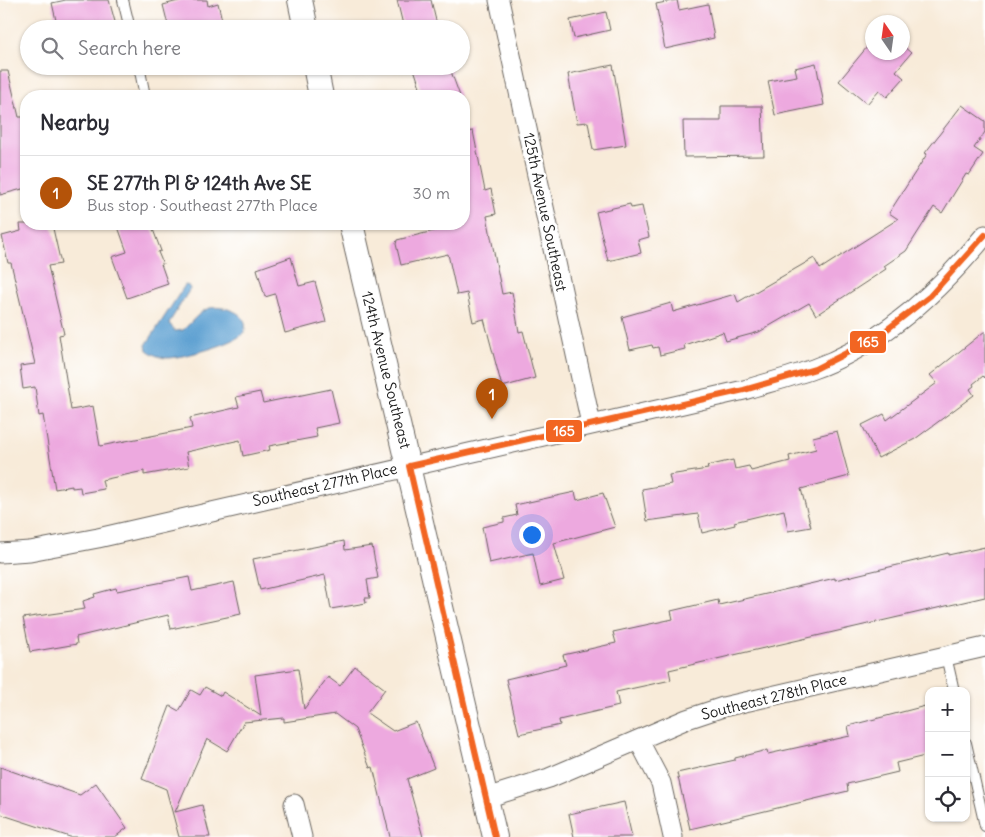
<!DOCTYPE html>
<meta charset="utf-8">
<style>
:root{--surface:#fff;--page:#f7f7f7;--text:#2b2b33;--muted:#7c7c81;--line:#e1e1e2;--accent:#b45309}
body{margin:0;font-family:Delius,sans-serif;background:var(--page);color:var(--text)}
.controls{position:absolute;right:15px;bottom:15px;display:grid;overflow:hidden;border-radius:10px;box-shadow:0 1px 4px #0004}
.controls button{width:45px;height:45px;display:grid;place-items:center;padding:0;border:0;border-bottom:1px solid var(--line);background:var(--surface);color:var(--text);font:25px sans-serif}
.compass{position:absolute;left:865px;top:15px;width:45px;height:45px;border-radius:50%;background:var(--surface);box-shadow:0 1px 4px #0004;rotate:347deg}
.you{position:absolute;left:531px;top:534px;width:18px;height:18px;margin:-12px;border:4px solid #fff;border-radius:50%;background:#1a73e8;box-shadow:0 0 0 8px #1a73e833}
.badge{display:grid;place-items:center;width:32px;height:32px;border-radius:50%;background:var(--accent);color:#fff;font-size:16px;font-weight:700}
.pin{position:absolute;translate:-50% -41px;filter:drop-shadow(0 1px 2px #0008)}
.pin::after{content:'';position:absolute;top:26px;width:18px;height:15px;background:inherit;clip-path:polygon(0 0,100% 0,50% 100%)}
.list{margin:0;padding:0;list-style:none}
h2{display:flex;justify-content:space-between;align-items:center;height:65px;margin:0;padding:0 20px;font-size:21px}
h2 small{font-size:16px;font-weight:400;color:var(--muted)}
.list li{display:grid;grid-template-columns:32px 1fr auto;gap:15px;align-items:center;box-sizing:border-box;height:75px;padding:0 20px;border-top:1px solid var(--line)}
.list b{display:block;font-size:19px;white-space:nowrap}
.list p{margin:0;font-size:16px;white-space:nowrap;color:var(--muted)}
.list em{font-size:16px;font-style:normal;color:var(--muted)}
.icon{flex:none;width:28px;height:28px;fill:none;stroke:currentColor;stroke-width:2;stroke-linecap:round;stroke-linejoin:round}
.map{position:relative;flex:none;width:985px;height:837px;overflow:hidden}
.search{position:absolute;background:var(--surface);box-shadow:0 1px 4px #0004;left:20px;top:20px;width:450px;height:55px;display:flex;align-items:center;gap:12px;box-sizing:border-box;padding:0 18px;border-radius:28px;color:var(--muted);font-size:19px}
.panel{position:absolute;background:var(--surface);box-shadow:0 1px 4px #0004;left:20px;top:90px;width:450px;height:140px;border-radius:20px}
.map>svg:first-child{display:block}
.water{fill:#5fa1d2;stroke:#3e5e77}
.building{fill:#eda9df}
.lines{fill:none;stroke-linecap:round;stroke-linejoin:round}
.service-casing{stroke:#69645e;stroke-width:12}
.minor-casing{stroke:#69645e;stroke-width:21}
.tertiary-casing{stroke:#69645e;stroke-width:26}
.service{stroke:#fff;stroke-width:10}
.minor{stroke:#fff;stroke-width:19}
.tertiary{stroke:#fff;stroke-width:24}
.bus-1-casing{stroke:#fff;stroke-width:10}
.bus-1{stroke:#f26522;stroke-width:6}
.labels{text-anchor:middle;stroke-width:5;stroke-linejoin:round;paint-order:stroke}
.street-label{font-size:15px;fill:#1c1c1c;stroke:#fff}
.line-badge{stroke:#fff;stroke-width:2}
.badge-label{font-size:14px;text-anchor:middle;font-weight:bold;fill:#fff}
</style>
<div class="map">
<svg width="985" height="837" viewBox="0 0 985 837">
<rect width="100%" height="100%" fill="#fff"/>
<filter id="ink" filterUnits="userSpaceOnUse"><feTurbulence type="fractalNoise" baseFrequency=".02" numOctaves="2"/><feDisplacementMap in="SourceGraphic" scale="10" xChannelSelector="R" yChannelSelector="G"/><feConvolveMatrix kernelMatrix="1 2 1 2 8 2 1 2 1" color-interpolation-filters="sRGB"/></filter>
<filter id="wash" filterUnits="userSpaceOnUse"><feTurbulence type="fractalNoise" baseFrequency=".0096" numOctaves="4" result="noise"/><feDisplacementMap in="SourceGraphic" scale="20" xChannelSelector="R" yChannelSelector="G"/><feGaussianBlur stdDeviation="1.12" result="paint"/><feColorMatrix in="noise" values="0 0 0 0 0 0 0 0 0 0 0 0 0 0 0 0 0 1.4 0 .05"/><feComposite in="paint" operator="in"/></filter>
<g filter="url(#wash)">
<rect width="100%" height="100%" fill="#f8ebd9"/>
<path class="water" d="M185 285 189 286 190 289 169 323 175 331 183 330C191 323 199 311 210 308 223 305 252 313 244 332 239 343 181 358 168 358 160 358 154 355 147 350L146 345Z"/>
<g id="blocks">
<path class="building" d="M66 0H109L117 29H58L52 3Z
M182 0H207L208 6 218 3 224 29H169L163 5Z
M397 0H431L438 29H404Z
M677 0 679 10 708 4 714 38 665 49 656 4Z
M606 12 610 30 574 38 570 20Z
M872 41V52H902V45L911 53 896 71 904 78 887 97 879 90 867 104 839 81Z
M816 63 824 105 775 115 768 81 797 76 795 68Z
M613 65 626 145 593 150 588 122 577 123 568 74Z
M413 66H449L460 96H423Z
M0 71H8L19 117H26V188L0 195Z
M962 105 985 121V132L974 148 983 154 969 175 966 174 942 213 934 207 906 251 884 266 886 269 816 315 809 303 759 332 726 341 723 332 684 345 685 349 660 355 658 347 653 348 652 345 630 350 622 317 671 303 673 312 735 294 738 302 814 258 820 269 898 219 889 213 927 154 925 153Z
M721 106H762L764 156 684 157 683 121H721Z
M473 131 485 191 491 189 496 214 487 216 502 294 512 292 519 332 523 331 535 378 502 387 484 319 473 322 467 293 457 295 448 254 401 265 396 244 397 240 454 226 453 224H464V132Z
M630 204 631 208 642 206 649 237 638 240 641 253 608 261 596 212Z
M20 224H52L61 264 48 266 64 334 59 335 71 410 93 406 100 446 192 428 190 418 239 407 236 397 260 392 263 403 331 389 339 423 315 428 317 437 269 446 270 450 243 456 240 440 186 452 189 467 144 475V471L102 480 104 489 81 493 80 487 72 488V486L55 489 43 415 39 416 35 387 23 389 20 366 35 364 11 263H8L2 236 21 231Z
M117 224H151L161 251 158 252 163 264H161L168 284 127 298 112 257 127 252Z
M291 257 299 286 315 282 326 322 285 333 275 294 265 297 257 269Z
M985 331V378L983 376 973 384 974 386 970 389 974 395 915 439 878 458 862 425 884 414 887 420 937 383 930 375Z
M837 431 849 476 801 489 811 527 788 531 784 510 734 522 735 525 702 533 698 514 647 521 642 489 671 484 669 475 708 469 707 466 733 460 735 469 749 466 751 471 790 461 789 456 816 449 813 437Z
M575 492 577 500 603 493 615 527 554 543 564 580 540 586 533 553 489 563 482 527 504 522V518L517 515 515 505Z
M344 541 345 550 372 546 378 578 367 580 370 598H365L366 603 331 609 325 575 260 590 253 559Z
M985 547V597L669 670 671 680 616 692 619 706 559 720 560 725 519 734 506 679 566 665 563 655 616 643 613 632 673 619 671 611 718 600 719 605 835 578V580L948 553V555Z
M189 577 192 591 234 582 241 614 171 629 168 615 76 637 77 644 30 652 23 618 85 609 83 601 95 597 94 594 116 588 117 591Z
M355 666 385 689 367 713 393 731 416 722 434 768 407 779 423 837H390L373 767 370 768 355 729 335 714 284 722V718L244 722 227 751 207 739 175 812 202 805 210 837H179L166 789 142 779 170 706 179 711 191 690 200 695 205 687 221 696 223 692 261 716 255 675 298 669 304 709 328 677 340 686Z
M929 705V755L896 763 898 772 847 784 848 791 690 829 677 773 735 760V758L767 750 768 754 850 736 848 726Z
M0 767 80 795 96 783 127 828 115 837H70L0 814Z
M624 802 632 837H574L569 814Z"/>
</g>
</g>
<g filter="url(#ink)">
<use href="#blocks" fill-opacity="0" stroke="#69645e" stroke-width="1"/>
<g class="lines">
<g class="service-casing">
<path id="service" d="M123 0 130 29
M139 66 145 96
M946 656 954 691
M966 743 985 826"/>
</g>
<g class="minor-casing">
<path id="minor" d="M499 0 591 424
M0 553 30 551 98 538 744 390C767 383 791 377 813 369 882 345 940 290 985 235
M639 741 661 783 673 837
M486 798 549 778 687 719 723 707 985 647
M294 804 302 837"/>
</g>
<g class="tertiary-casing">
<path id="tertiary" d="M300 0 306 29
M315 66 321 96
M351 224 495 837"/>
</g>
<use href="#service" class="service"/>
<use href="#minor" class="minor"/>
<use href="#tertiary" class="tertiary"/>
<g class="bus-1-casing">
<path id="bus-1" d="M409 466 744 390 815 369 876 338 930 296 985 235
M409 466 495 837"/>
</g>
<use href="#bus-1" class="bus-1"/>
</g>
</g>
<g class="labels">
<g class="street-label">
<text transform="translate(545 212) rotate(78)" y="5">125th Avenue Southeast</text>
<text transform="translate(386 370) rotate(76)" y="5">124th Avenue Southeast</text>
<text transform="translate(325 485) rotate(-13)" y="5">Southeast 277th Place</text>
<text transform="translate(774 697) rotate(-14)" y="5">Southeast 278th Place</text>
</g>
</g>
<g class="line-badge">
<rect x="849" y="330" width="38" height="24" rx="5" fill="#f26522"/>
<rect x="545" y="419" width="38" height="24" rx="5" fill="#f26522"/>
</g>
<g class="badge-label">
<text x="868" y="347">165</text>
<text x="564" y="436">165</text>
</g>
</svg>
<div class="controls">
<button>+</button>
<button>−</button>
<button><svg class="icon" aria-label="locate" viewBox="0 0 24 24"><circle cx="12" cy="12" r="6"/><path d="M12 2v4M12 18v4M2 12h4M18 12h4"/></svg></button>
</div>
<svg class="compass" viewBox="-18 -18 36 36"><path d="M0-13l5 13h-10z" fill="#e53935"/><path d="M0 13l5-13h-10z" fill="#7c7c81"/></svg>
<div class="you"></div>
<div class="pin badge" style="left:492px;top:419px">1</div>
<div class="search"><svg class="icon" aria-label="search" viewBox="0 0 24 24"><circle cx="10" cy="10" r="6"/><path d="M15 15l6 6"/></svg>Search here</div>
<section class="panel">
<h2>Nearby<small></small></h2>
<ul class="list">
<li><span class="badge">1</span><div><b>SE 277th Pl &amp; 124th Ave SE</b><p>Bus stop · Southeast 277th Place</p></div><em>30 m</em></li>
</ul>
</section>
</div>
